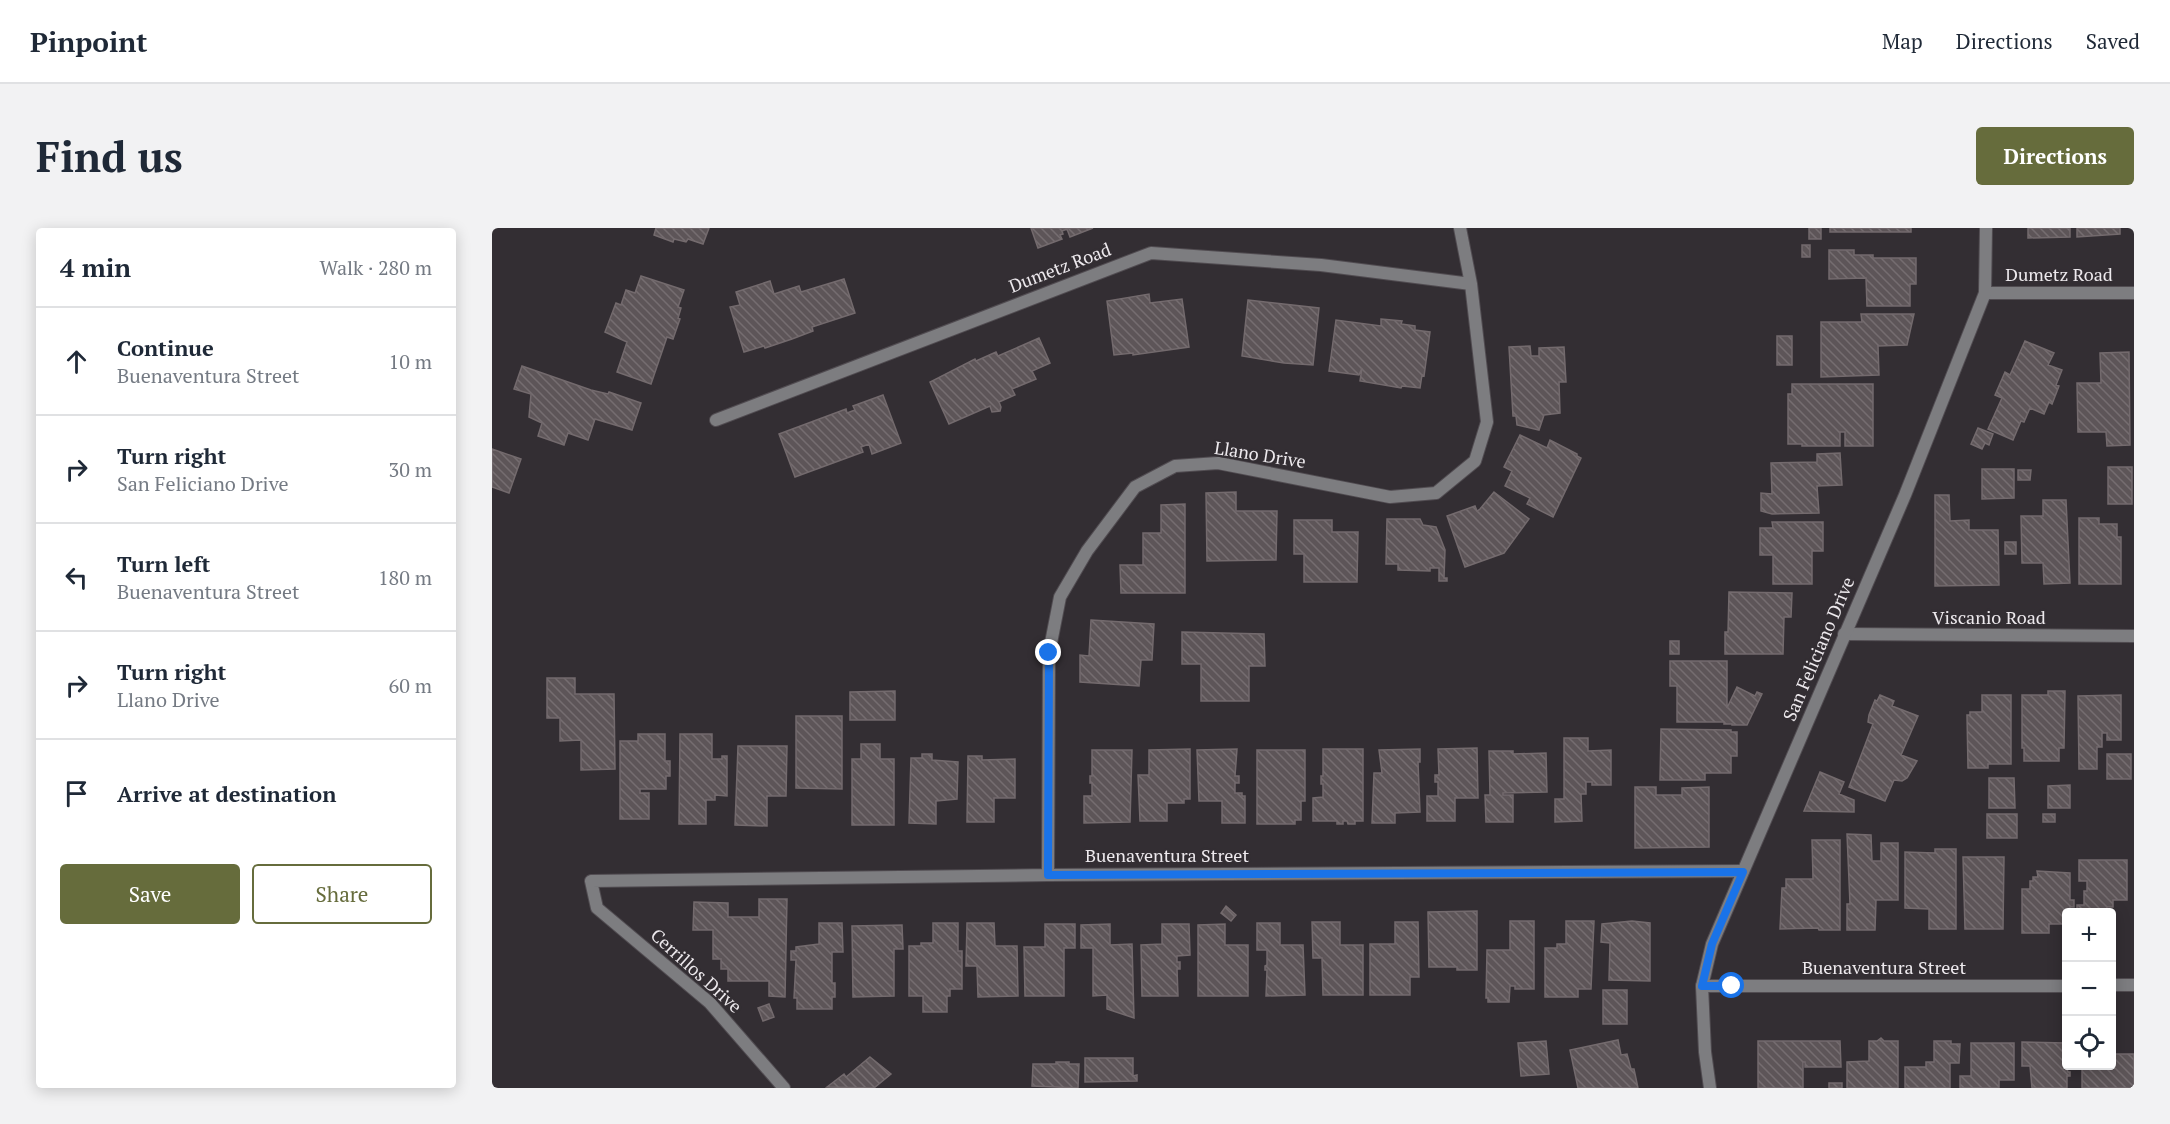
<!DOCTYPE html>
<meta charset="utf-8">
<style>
:root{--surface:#fff;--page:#f2f2f3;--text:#1f2937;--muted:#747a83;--line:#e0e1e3;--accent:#666c3c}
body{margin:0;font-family:"PT Serif",serif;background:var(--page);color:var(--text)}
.controls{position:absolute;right:18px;bottom:18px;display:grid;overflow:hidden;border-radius:6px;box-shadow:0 3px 15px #0003}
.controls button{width:54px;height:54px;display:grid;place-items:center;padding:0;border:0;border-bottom:2px solid var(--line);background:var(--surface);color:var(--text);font:30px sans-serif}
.stop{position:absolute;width:18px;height:18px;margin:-14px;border:4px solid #1a73e8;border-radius:50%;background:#fff}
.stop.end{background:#1a73e8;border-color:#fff;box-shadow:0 2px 6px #0008}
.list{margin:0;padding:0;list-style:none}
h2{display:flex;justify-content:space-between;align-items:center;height:78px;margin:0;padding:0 24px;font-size:26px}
h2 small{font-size:20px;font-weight:400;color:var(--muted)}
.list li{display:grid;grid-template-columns:39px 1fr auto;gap:18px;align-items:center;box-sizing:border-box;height:108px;padding:0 24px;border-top:2px solid var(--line)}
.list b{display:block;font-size:22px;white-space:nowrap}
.list p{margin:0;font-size:20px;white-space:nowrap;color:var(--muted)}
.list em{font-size:20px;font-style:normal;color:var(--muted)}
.actions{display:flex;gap:12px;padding:18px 24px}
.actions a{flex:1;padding:14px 0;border:2px solid var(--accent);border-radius:6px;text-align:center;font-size:21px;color:var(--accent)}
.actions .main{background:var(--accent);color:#fff}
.icon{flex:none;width:33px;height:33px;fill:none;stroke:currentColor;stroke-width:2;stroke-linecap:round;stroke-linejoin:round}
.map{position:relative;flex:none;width:1642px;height:860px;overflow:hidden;border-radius:6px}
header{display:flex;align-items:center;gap:36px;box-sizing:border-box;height:84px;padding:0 30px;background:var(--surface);border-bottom:2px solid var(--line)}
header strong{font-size:28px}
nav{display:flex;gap:33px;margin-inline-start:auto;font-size:21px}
.intro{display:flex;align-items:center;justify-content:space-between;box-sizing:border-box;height:144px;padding:0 36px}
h1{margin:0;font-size:42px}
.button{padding:15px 27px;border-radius:6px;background:var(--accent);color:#fff;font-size:21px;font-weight:700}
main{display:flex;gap:36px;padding:0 36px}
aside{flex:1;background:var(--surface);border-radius:6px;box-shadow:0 3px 15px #0003}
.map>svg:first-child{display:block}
.building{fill:url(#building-back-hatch);stroke:#736a6d;stroke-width:1.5}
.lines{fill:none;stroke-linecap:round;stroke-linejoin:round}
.minor-casing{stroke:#514c51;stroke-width:14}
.tertiary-casing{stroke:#514c51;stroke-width:14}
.minor{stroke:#7d7d80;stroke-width:12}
.tertiary{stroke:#7d7d80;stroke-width:12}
.route{stroke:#1a73e8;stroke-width:8}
.labels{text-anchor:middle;stroke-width:4.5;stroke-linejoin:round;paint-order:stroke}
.street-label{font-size:18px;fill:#ede9ed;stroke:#332e33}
</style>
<header>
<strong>Pinpoint</strong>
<nav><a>Map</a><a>Directions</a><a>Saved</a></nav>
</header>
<div class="intro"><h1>Find us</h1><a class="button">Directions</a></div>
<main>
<aside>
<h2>4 min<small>Walk · 280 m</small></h2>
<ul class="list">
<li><svg class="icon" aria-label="ahead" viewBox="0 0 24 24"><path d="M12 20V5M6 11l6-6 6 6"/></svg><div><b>Continue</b><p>Buenaventura Street</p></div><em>10 m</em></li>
<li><svg class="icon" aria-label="right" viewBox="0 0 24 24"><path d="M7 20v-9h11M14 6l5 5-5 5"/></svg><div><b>Turn right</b><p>San Feliciano Drive</p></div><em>30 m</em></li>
<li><svg class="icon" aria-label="left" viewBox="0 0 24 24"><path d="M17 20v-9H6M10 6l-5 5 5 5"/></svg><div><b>Turn left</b><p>Buenaventura Street</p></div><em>180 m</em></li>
<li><svg class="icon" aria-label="right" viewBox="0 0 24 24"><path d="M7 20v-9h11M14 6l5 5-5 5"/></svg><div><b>Turn right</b><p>Llano Drive</p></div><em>60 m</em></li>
<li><svg class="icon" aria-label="arrive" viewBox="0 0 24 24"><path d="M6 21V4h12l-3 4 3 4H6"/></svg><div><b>Arrive at destination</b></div></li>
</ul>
<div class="actions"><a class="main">Save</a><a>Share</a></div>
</aside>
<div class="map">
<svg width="1642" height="860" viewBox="0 0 1642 860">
<defs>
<pattern id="building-back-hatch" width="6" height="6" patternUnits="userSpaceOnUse" patternTransform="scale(1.5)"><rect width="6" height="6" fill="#5d5558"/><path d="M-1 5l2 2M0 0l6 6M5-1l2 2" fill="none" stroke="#756d70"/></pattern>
</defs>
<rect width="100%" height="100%" fill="#332e33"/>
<path class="building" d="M164 0H217L211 16 196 11 194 14 182 11 181 14 162 7Z
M539 0H601L578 9 575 1 570 3 571 6 568 7 570 11 546 20Z
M1317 0H1329V11H1317Z
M1338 0H1419V4H1338Z
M1536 0H1578V9L1536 10Z
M1585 0H1628V6L1585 9Z
M1310 17H1318V29H1310Z
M1337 22H1362V27H1381V30H1424V56H1418V78H1375L1374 50 1337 51Z
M149 48 192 62 186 79 189 80 186 90 188 91 181 111 175 109 159 156 125 144 135 114 113 104 124 75 129 77 134 62 143 65Z
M352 51 363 85 320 99 321 103 300 111 273 120 272 118 252 124 238 79 248 77 244 64 278 53 282 66 307 58 309 64Z
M657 66 658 75 690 71 697 119 641 127V125L622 127 615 73Z
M756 72 827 80 821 137 792 135 750 128Z
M1369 86H1422L1415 117 1386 118 1387 147 1329 149V94H1370Z
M889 91 910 93 909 96 923 98V102L938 104 932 148 930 147 928 160 910 158 909 160 868 153 870 140 867 147 837 143 844 92 889 98Z
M1285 108H1300V137H1285Z
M547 110 558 135 540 143 544 151 520 161 523 167 507 174 509 179 508 183 500 184 498 178 457 196 438 154 483 131 484 133 504 124 506 128Z
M1533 113 1562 125 1556 137 1570 142 1564 157 1567 158 1560 176 1557 174 1552 186 1538 180 1532 194 1529 193 1521 212 1496 201 1510 170 1503 167 1513 144 1518 147Z
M1038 118 1039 128H1047V120L1072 119 1074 154H1067L1068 185 1052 187 1047 202 1025 197 1024 188H1021L1017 119Z
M1637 124 1638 217 1615 218 1614 204H1586L1585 155H1609L1608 125Z
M30 138 99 162 116 166 117 164 149 175 140 202 103 191 96 212 76 205 72 217 46 208 50 195 37 189 39 166 22 161Z
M1300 156H1381V218H1353V204H1348V218H1310V216H1296V166H1300Z
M391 167 409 215 380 226 377 216 369 219 371 224 303 249 287 206 354 181 355 185 363 182 361 178Z
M1486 200 1501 206 1497 217 1493 215 1490 221 1479 216Z
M1028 207 1055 220 1058 212 1085 226V228L1089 230 1061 289 1035 276 1038 270 1013 258 1020 243 1012 239Z
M0 221 29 231 17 265 0 259Z
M1348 225 1350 257 1325 258 1327 285 1280 286 1269 283V265L1280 266 1279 235 1325 234V226Z
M1616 239H1640V276H1616Z
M1490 241H1522V270L1490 271Z
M1526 242H1539L1538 252H1526Z
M744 264V283H785L784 332 715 333 714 265Z
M1002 264 1037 291 1012 325 973 339 955 288 983 278 985 283 988 281Z
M1443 267H1457L1458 293 1477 292V302H1506L1507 357 1443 358Z
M1551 272H1574L1578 355 1552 356 1551 335H1530L1529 288H1551Z
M693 276V365H629L628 337H651V305H669V277Z
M1587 290H1607V296H1625V309H1629V356H1587Z
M895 291H928L931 297 944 299 953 322 952 350H955V353H947V340H938V343L906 342V336H894Z
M802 292H840V304H866L865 354H812V326H802Z
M1280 294H1331V323H1320V356H1281V327H1268V300H1281Z
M1513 314H1524V326H1513Z
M1237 364 1300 365 1299 389H1292L1291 426H1233V404H1236Z
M599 392 662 396 660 432H649L647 458 588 454V427L597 428Z
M690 404 772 406 773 438H757V473H709V436H690Z
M1178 413H1187V426H1178Z
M1178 433H1235V480L1245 459 1263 468 1265 464 1270 466 1255 497H1240V496H1232V494H1185V458H1178Z
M55 450H83V466H122L123 541 89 542V512L68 513V490H55Z
M403 463V492H358V464Z
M1556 463H1573L1572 520H1567V533H1532V520H1530V467H1556Z
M1388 467 1402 473 1400 478 1426 488 1409 527 1425 533 1415 550 1410 553 1402 552 1393 573 1357 559 1381 496 1376 494 1377 487 1383 472 1385 473Z
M1490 467H1519V536H1496V540H1476L1475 487H1478V484H1490Z
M1629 467V512H1615V505H1610V519H1605V541H1587L1586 468Z
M304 488H350V561L304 560Z
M1169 501 1239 502V504H1245V528H1239V545H1213V552H1168Z
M146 506H173V533H178V548H174V561H148V565H157V591H128V513H146Z
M188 506H220V531H230V528H235V568L223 567V572H214V596H187Z
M1072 510H1096V523L1119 522V557H1100V554H1094V566H1089L1090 593 1063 594V571H1072Z
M369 516H388V531H402V597H360V531H369Z
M246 518H295L294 568H275V598L243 597Z
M985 520 986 570H963V593H935V568H946V554H943V547H947L946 521Z
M698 521V571H692V575H675V593H648L646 547H657V522Z
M745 521 743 548H747V555H743V565H750V568H753V595H730V573H707L705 522Z
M831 521H871V593H863V596H856L855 593H851V596H845V593H821V570L831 569V556H829V548H831Z
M928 521V534H926L928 584 903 585V595H880L882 545H890L887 522Z
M600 522H640L638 594 592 595V568H600V555H598V548H600Z
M765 522H813V573H809V592H803V596H765Z
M997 523H1021V526L1054 525 1055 564 1011 565V567H1021V594H994L993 567H998Z
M430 526H440V532L466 534 465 571 444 573V596L417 595 419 530H430Z
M1615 526H1639V551H1615Z
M476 528H490V532L523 531V570H502V594H475Z
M1328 544 1352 554 1347 566 1362 572V584L1312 583Z
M1497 550H1522L1523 580H1497Z
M1578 557V580H1556V558Z
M1143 559H1164V567H1190V560L1217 559V619L1143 620Z
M1495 586H1525V610H1495Z
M1551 586H1563V594H1551Z
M1355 606 1379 607 1380 633H1389V615H1406V672H1384L1383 702H1355V676H1358Z
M1320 612H1348V702H1327L1326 700 1288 701 1290 660H1294V651H1321Z
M1443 621H1464V701H1437V681L1413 680V624L1443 625Z
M1471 629H1512L1511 701H1473Z
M1587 632H1635V672H1621V679H1615V684H1585V677H1592V663H1595V653H1587Z
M1545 643 1578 645V672H1582V679H1578V684H1574V696H1557V705H1530V661H1538V653H1541V649H1546Z
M267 671H295L293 769 277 768V753H236V741H229V731H221V702H201L202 674 236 675V689H267Z
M734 678 744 687 739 693 729 685Z
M985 683V742H965V739H937L936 684Z
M1018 693H1042V761H1023V758H1018L1017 774H996V770H994L995 722H1018Z
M1074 693H1102L1099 761H1086V769H1053V720H1065V716H1074Z
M1140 693 1158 695V753L1117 752 1118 715 1109 714 1110 696Z
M820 694H848V717H871V767H831L830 730H821Z
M903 694H926L927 749H918V767H878V716H903Z
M327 695H350L351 724H340V755H343V769H340V781H305V770H302L304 732H299V723H304V719L327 716Z
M441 695H466V723H470V761H458V768H455V784H431V768H417V718H429V715H441Z
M475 695H502L503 718H525L526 768 486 769 485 738H474Z
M765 695H788V717H811L813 767 774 768 775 742H773V738L775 737V722H765Z
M553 696H583V720H572V768H533L532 719H553Z
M618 696V717L640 716 642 790 615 781V767L601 768V720H589V697Z
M670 696H697L698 727 685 728V734H688V741H685L686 768H650L649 717 670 716Z
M733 696V717H756V768H706V697Z
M410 697 411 721H402V768L361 769 360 698Z
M1111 762H1135V796H1111Z
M277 776 282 789 271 793 266 780Z
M1389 810 1392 813H1406V860H1355V834L1377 833V813H1385Z
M1126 812 1129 827 1135 826 1139 841H1142L1146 860H1086L1078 822Z
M1054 813 1057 846 1029 848 1026 815Z
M1266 813H1348L1349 839H1313V834H1311V860H1266Z
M1442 813H1459V816H1468L1467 835H1458V860H1413V839H1434V834H1442Z
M1530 814 1574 815V838L1576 844H1578V848H1575V860H1540L1538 838H1530Z
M1479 815H1522V852H1507V860H1468V848H1479Z
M1620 826H1642V860H1590V838H1620Z
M378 829 399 846 382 860 335 859 352 846 354 849Z
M593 830H641V848L645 847V853L593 854Z
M564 834H577V836H587L586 860 540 858 541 836H564Z
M1337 855H1350V860H1337Z"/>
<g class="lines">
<g class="minor-casing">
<path id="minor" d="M1493 65H1642
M224 192 659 25 829 37 979 56
M1352 406 1642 408
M556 647 557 425 568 369 595 323 643 259 683 238 726 235 898 269 944 265 983 233 995 194 979 56 968 0
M1620 757H1642
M1210 758H1574
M292 860 218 775 105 680 99 653 556 647 1251 643"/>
</g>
<g class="tertiary-casing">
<path id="tertiary" d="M1218 860 1213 824 1210 758 1220 716 1413 267 1493 65 1494 0"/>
</g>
<use href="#minor" class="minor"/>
<use href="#tertiary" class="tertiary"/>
</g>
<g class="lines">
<path class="route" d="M557 425 556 647 1251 644 1220 716 1210 758H1240"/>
</g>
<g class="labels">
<g class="street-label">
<text transform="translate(568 40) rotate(-21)" y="6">Dumetz Road</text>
<text x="1567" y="53">Dumetz Road</text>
<text transform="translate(768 227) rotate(9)" y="6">Llano Drive</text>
<text x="1497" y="396">Viscanio Road</text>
<text transform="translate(1327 421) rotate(-67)" y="6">San Feliciano Drive</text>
<text x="675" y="634">Buenaventura Street</text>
<text x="1392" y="746">Buenaventura Street</text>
<text transform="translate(204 743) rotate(42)" y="6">Cerrillos Drive</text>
</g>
</g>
</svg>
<div class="controls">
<button>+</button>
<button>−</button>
<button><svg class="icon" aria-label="locate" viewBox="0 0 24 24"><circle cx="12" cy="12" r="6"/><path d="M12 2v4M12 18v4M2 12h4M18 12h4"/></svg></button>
</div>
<div class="stop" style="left:1240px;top:758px"></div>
<div class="stop end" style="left:557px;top:425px"></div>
</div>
</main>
